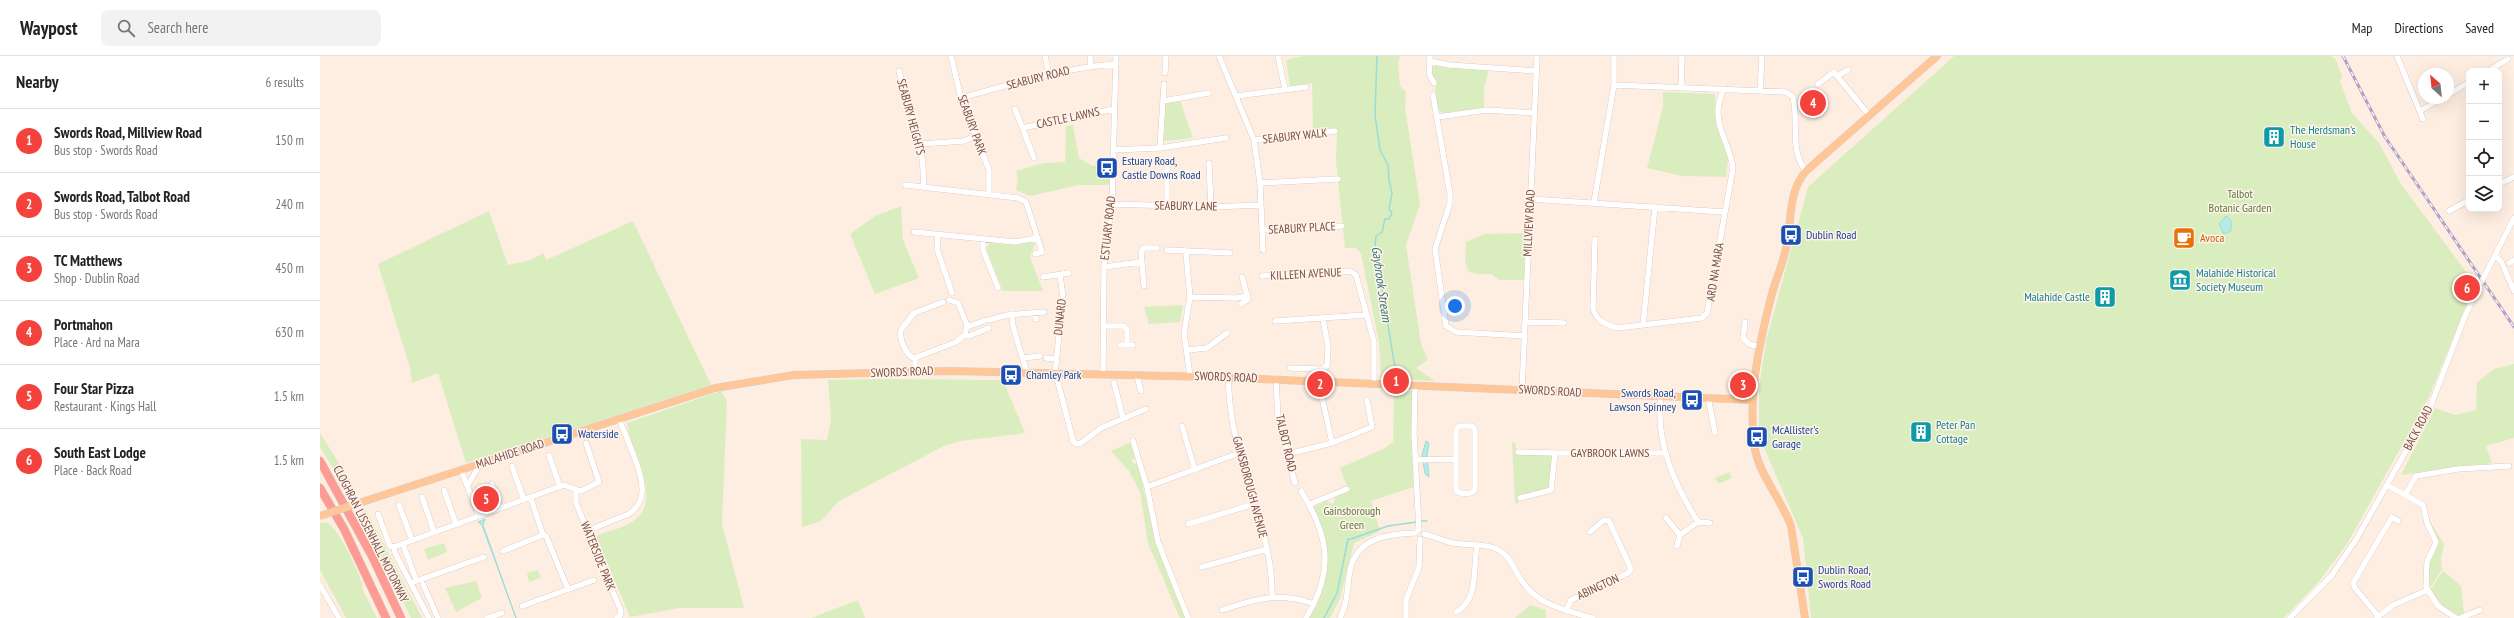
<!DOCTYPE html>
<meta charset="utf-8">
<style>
:root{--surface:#fff;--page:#f2f2f2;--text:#222;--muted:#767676;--line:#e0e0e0;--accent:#f3433c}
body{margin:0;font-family:"PT Sans Narrow",sans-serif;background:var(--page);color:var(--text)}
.controls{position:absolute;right:12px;top:12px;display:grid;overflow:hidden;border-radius:8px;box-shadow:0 4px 16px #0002}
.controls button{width:36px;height:36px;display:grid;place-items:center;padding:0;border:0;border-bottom:1px solid var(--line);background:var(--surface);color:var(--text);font:20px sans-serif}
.compass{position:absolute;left:2098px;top:12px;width:36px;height:36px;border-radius:50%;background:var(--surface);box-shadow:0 4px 16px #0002;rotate:333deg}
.you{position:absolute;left:1135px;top:250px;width:14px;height:14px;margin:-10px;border:3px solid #fff;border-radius:50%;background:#1a73e8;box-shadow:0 0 0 6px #1a73e833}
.badge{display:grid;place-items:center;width:26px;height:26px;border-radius:50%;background:var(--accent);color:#fff;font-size:13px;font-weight:700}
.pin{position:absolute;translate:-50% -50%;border:2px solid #fff;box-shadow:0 1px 4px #0006}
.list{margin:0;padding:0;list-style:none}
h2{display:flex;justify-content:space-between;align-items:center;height:52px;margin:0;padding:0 16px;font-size:17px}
h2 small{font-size:13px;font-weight:400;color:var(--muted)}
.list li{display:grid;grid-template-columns:26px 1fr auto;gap:12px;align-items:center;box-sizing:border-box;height:64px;padding:0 16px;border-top:1px solid var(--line)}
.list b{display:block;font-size:15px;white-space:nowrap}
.list p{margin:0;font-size:13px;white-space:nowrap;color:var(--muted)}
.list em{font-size:13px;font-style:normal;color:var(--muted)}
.icon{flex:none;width:22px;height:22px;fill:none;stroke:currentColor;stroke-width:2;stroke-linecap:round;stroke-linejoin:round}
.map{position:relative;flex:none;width:2194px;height:562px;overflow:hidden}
header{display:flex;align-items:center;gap:24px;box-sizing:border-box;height:56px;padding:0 20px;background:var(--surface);border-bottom:1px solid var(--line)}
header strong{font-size:19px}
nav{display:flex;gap:22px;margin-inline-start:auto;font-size:14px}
.search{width:280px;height:36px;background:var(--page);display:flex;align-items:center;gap:10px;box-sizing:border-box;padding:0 14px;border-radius:8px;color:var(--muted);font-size:15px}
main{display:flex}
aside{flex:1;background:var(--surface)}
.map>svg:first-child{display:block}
.green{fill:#daedbf}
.water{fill:#b5eae7;stroke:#9adcda}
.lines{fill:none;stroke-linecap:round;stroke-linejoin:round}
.stream{stroke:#9adcda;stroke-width:1.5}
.minor-casing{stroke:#d2b5aa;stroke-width:6}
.major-casing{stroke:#d9cdcb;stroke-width:8}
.highway-casing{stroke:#d9cdcb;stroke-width:9}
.minor{stroke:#fff;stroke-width:5.5}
.major{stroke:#ffc698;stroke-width:7}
.highway{stroke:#fe9b93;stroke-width:8}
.rail-casing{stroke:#aea0c9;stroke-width:3}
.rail{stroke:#fff3ea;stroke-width:1.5;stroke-dasharray:4.5;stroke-linecap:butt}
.minor-bridge-casing{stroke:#d2b5aa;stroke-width:6;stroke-linecap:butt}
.major-bridge-casing{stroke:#d9cdcb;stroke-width:8;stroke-linecap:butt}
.minor-bridge{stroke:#fff;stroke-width:5.5}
.major-bridge{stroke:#ffc698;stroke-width:7}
.labels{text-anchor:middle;stroke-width:3;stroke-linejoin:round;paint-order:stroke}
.street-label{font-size:12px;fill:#784e46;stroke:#fff3ea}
.culture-label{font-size:12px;fill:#0d838f;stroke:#fff3ea;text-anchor:start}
.transit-label{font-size:12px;fill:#164399;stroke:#fff3ea;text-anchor:start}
.park-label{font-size:12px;fill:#587a3b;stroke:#fff3ea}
.food-label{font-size:12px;fill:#c56008;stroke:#fff3ea;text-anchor:start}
.water-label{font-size:13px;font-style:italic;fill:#357876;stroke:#fff3ea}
</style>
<header>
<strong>Waypost</strong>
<div class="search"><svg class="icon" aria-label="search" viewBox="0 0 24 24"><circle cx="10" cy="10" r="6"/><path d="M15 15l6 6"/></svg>Search here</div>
<nav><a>Map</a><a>Directions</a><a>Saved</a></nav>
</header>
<main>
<aside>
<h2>Nearby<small>6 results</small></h2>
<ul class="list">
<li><span class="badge">1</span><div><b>Swords Road, Millview Road</b><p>Bus stop · Swords Road</p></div><em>150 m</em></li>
<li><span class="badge">2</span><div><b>Swords Road, Talbot Road</b><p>Bus stop · Swords Road</p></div><em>240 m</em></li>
<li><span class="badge">3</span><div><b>TC Matthews</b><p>Shop · Dublin Road</p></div><em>450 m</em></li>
<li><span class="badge">4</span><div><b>Portmahon</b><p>Place · Ard na Mara</p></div><em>630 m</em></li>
<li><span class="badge">5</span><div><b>Four Star Pizza</b><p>Restaurant · Kings Hall</p></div><em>1.5 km</em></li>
<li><span class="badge">6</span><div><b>South East Lodge</b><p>Place · Back Road</p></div><em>1.5 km</em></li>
</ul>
</aside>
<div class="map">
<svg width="2194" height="562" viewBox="0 0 2194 562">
<rect width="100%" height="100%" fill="#feeee2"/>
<path class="green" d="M983 0H1080L1078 7 1080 30 1086 36 1085 52 1100 148 1086 189 1101 288 1108 304 1096 312 1115 325 1061 322 1059 286 1041 198 1036 192H1025L1016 105 1017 72 993 73 992 27 970 31 966 4Z
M1634 0H2010L2015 2 2022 19 2020 25 2032 57 2059 87 2081 128 2155 228 2109 341 2027 488 2000 524 1964 562H1491L1483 482 1439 380V331L1446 285 1488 131Z
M1115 10 1169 13 1164 32V52L1124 57 1119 55 1115 40 1116 23 1111 19V12Z
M1343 36 1395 38 1396 67 1408 103 1406 121 1362 120 1327 112 1343 51Z
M860 44 873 82 844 85 845 48Z
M753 69 759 102 772 110 790 107V129H759L710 140 696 134 698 123 696 115 724 107 745 106 746 70Z
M581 150 583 184 599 222 555 238 530 178 555 160Z
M169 155 188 209 211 204 223 197 226 204 313 165 391 329 146 407 118 317 92 327 90 312 58 208Z
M1206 177 1204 224H1179L1171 218H1155L1148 215 1145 204 1146 186 1165 178Z
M713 185 715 187 710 201 723 235H683L666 192 670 187 698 189Z
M863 249 860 266 829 268 824 251Z
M2194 308V382L2166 390 2172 407 2081 419 2115 352 2135 359 2156 354 2157 326 2174 313Z
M555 323 683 324 705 377 641 385 624 390 519 445 501 465 482 471 481 383 507 384 511 363 508 324Z
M1074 334 1092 335V338L1093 431 1051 445 1060 475 1034 487 1020 543 1010 562H988C1006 532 1011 515 1001 481 999 472 993 460 994 451L1006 444 1011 448 1014 447 1015 441 1029 435 1020 412 1065 392 1073 386Z
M401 335 407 345 402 468 424 552H360L310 561 276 480C288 475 307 471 316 463 343 441 309 394 307 367Z
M0 377 34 431 36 441 25 432 0 391Z
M811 386 816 401 812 404 813 407 818 408 835 485 865 562H860L828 487 820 436 809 415 791 395Z
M1192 386H1195L1197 397 1233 398 1230 430 1228 433 1198 441 1199 447 1195 448Z
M1409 416 1412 422 1398 428 1395 422Z
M2106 451 2109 464 2124 488 2121 503 2122 513 2110 532 2108 509 2116 493Z
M43 453 47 456 102 562H91L41 460Z
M6 466C23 477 34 510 43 528L42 532 57 562H26L0 514V467Z
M124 487 127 496 108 504 104 493Z
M218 514 221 522 209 526 207 517Z
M2123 515 2141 530 2144 558 2140 560 2123 550 2110 534Z
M156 525 162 542 136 556 125 532Z
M538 544 545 562H491Z
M1210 549 1226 554V562H1195Z"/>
<path class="water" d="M1906 160 1911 164V175L1904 178 1899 168Z
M1106 385 1109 387 1107 399 1109 421 1105 418 1102 399Z
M165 463 163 469 196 562 162 469 158 466Z"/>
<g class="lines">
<path class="stream" d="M1057 0 1055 59 1060 94 1068 109 1069 124 1072 137 1069 153 1072 157 1069 163H1065L1062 176 1056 180 1055 191 1077 323
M1076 334 1077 340
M1101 465H1107
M1028 484 1068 470 1097 466
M1004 562 1017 537 1028 483"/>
<g class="minor-casing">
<path id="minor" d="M631 0 641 42 669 114V138
M725 0 729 19
M770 0 771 10
M899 0 934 84 940 127 943 194
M958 0 965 33
M1110 0 1109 18 1114 27
M2077 0 2103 63
M1110 5 1129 9 1216 15
M1528 14 1517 20 1549 59
M579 15C589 53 606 91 603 131
M2168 15 2188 3
M845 17 846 0
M1498 28 1514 16 1517 20
M1294 29V0
M1361 32 1362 0
M1440 34 1442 0
M1113 39 1130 138V147L1115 193 1126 270 1136 276 1205 280
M2128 39 2149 26
M916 40 986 31
M641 42C692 28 743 12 796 8
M843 45 889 37
M695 53 714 102
M2100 55 2122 42
M1118 61 1167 54 1214 57
M702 72 794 53
M934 84 1015 75
M600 88 644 85 655 80
M840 92 844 28
M793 94 840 92 906 82
M889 107 891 151
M847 112V150
M940 127 1018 123
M2179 128 2194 121
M585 129 698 142 706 146 722 196 715 198
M1211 143 1404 156
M1274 146 1294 29 1466 36 1473 41C1479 65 1469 95 1486 115
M792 148 891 151 940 149
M2129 155 2149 144
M942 174 1022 170
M594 176 695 186 717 182
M618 179 617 193 632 237
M1275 183 1273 252C1276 265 1285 268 1297 272L1382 262 1387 257 1413 112C1411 93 1397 74 1398 55 1398 48 1401 40 1403 33
M663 184V194L678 232
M847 194 910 197
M866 197 870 241 864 277 870 320
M2175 200 2181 205 2194 235
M2189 207 2194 204
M784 211 821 206
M942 220 1030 215 1036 219 1054 286V328
M723 221 749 217
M2164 221 2194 162
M824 230 821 196 824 192H837
M870 241 915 242 928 240
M921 248 928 243 922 221
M716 257V263
M692 258 693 270 707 317
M669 264 687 259 724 256
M955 265 1046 259
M1205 266 1244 267
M1425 266 1423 282 1429 288 1440 291
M1323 269 1335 151
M783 270H804L807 274V289
M647 271 666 264
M645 279 649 280 669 272
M800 289H813
M868 294 887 292 907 277
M703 302 720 300
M726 302 736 303
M595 303C586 299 579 284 581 274L594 257 623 246
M970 312 1001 313 1007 310 1008 291 1003 263
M595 316V304L597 301 636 286 645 279 647 269 638 247 629 244
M735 318 743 241 740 219
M736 318 753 385 756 388 761 387 781 372 826 353
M783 319 784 211 792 148 796 0
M817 320 821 335
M908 321C909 353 915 385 924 415 936 456 953 496 952 540
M956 323 958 362 975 427
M794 327 803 362
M1095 329 1094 378 1099 474
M1202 334 1217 0
M1341 340C1335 385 1354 428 1378 466L1360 479 1346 462
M1002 341 1012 387
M1388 341 1395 377
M862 370 875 414
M1152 370 1155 374V434C1151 439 1140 439 1136 434V374L1139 370Z
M813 385 827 431 838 486 868 562
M1198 396 1235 397 1231 434 1200 442
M1235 397H1345
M968 398 1012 387 1052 371 1047 344
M229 399 240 431
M1095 404 1136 403
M192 410 204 444
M141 414 159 460
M172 428 180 452
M148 429 160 408
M2067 429 2103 449 2107 467 2116 486 2107 506 2106 531 2118 550 2136 562
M827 431 919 397
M124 434 136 468
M256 435V447L301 555 300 560 297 562
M981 435C1010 481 1014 515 986 562
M2085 439 2096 420 2138 413 2189 410
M102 441 114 476
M211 443 223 479
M990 448 1027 433
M79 449 92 484
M58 458 70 490 74 491 244 429 261 435 279 426 266 387
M1378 466 1390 467
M868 468 934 448
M269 474 309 458C316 453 321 446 322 437 324 418 306 381 299 363
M1104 478C1114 480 1124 485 1133 487 1150 490 1169 486 1183 497 1192 504 1196 517 1202 525 1219 550 1245 554 1273 562
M1357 490 1360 479
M74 491 75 497 109 562
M84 491 95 521
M183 495 223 479 226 480 248 533
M882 511 947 493
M91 527 164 501
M103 528 118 562
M0 529 19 562
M202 550 274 524
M902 554C937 543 958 535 994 548
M1246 555 1251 544 1308 517 1311 513 1289 465 1284 464 1270 476
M1136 556C1159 545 1153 511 1157 489
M2058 560 2035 532 2033 527 2072 461 2078 465
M167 562 182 557
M1020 562C1028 547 1027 531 1030 514 1037 482 1067 478 1095 477
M1086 562V544L1099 511 1100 483
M1970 562 2012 519 2037 482 2109 354 2145 260 2159 230
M2057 562 2073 549 2108 534
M2140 562 2160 554"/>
</g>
<g class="major-casing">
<path id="major" d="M48 444 395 332 474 319 630 315 891 321 1433 344
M1485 562 1471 470C1461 442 1437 417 1434 387 1428 336 1440 283 1453 234 1457 221 1462 209 1465 196 1473 169 1466 138 1486 115L1617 0"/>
</g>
<g class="highway-casing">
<path id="highway" d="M0 405 52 500 81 562
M0 432 24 473 66 562"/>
</g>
<use href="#minor" class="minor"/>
<use href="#major" class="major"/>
<use href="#highway" class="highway"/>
<g class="rail-casing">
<path id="rail" d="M2023 0 2065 81 2194 271"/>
</g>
<use href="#rail" class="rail"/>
<g class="minor-bridge-casing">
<path id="minor-bridge" d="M2159 230 2164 221"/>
</g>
<g class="major-bridge-casing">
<path id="major-bridge" d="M0 460 48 444"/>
</g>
<use href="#minor-bridge" class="minor-bridge"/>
<use href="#major-bridge" class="major-bridge"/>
</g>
<defs>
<g id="building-square" transform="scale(1.15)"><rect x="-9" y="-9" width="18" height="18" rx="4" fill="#0f9aa8" stroke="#fff3ea"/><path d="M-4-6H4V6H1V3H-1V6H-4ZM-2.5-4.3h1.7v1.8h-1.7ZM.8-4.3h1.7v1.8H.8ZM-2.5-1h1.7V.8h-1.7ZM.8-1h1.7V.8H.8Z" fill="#fff"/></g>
<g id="bus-square" transform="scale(1.15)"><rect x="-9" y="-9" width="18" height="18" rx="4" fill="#1a4fb4" stroke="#fff3ea"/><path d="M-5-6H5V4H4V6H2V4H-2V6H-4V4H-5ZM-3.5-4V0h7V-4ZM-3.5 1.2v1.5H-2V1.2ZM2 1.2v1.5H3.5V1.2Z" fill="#fff"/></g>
<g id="cafe-square" transform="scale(1.15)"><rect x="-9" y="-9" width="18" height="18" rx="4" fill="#e8710a" stroke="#fff3ea"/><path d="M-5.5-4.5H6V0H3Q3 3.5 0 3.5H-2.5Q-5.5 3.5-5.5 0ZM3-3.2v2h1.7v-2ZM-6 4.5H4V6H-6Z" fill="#fff"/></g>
<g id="museum-square" transform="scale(1.15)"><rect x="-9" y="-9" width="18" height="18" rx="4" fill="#0f9aa8" stroke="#fff3ea"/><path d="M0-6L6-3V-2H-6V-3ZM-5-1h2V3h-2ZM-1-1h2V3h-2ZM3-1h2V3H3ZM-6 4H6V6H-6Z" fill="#fff"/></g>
</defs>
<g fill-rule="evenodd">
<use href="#building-square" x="1954" y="81"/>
<use href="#bus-square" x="787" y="112"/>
<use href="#bus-square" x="1471" y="179"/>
<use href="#cafe-square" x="1864" y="182"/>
<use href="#museum-square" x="1860" y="224"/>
<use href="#building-square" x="1785" y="241"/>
<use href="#bus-square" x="691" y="319"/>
<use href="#bus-square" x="1372" y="344"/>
<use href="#building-square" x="1601" y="376"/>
<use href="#bus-square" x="242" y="378"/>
<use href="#bus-square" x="1437" y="381"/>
<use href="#bus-square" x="1483" y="521"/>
</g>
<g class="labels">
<g class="street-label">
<text transform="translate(718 22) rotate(-14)" y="4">SEABURY ROAD</text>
<text transform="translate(591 61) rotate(75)" y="4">SEABURY HEIGHTS</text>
<text transform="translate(748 62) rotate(-12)" y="4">CASTLE LAWNS</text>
<text transform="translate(652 69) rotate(70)" y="4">SEABURY PARK</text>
<text transform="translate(975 80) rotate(-6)" y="4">SEABURY WALK</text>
<text transform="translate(866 150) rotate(1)" y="4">SEABURY LANE</text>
<text transform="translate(1209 167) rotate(-87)" y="4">MILLVIEW ROAD</text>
<text transform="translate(788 172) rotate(-84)" y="4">ESTUARY ROAD</text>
<text transform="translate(982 172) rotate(-3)" y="4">SEABURY PLACE</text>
<text transform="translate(1395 216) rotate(-81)" y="4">ARD NA MARA</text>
<text transform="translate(986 218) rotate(-3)" y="4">KILLEEN AVENUE</text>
<text transform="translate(740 261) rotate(-84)" y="4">DUNARD</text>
<text transform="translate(582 316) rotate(-2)" y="4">SWORDS ROAD</text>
<text transform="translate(906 321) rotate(2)" y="4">SWORDS ROAD</text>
<text transform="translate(1230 335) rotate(3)" y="4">SWORDS ROAD</text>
<text transform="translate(2098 372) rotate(-62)" y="4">BACK ROAD</text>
<text transform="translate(966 387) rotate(77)" y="4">TALBOT ROAD</text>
<text x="1290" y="401">GAYBROOK LAWNS</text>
<text transform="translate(190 398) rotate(-18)" y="4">MALAHIDE ROAD</text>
<text transform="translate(930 431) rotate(75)" y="4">GAINSBOROUGH AVENUE</text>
<text transform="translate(51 478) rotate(63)" y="4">CLOGHRAN LISSENHALL MOTORWAY</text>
<text transform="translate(278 500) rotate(68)" y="4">WATERSIDE PARK</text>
<text transform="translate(1278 531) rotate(-25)" y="4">ABINGTON</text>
</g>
<g class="culture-label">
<text x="1970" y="78">The Herdsman's<tspan x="1970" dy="14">House</tspan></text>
<text x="1876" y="221">Malahide Historical<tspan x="1876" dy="14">Society Museum</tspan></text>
<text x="1770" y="245" text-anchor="end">Malahide Castle</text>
<text x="1616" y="373">Peter Pan<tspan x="1616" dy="14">Cottage</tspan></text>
</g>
<g class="transit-label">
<text x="802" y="109">Estuary Road,<tspan x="802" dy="14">Castle Downs Road</tspan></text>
<text x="1486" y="183">Dublin Road</text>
<text x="706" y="323">Chamley Park</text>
<text x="1356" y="341" text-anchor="end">Swords Road,<tspan x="1356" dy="14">Lawson Spinney</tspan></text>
<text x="1452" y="378">McAllister's<tspan x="1452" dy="14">Garage</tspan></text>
<text x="258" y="382">Waterside</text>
<text x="1498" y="518">Dublin Road,<tspan x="1498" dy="14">Swords Road</tspan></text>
</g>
<g class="park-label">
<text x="1920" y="142">Talbot<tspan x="1920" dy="14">Botanic Garden</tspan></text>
<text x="1032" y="459">Gainsborough<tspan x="1032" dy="14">Green</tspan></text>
</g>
<g class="food-label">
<text x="1880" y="186">Avoca</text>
</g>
<g class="water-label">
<text transform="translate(1062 228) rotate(82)" y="5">Gaybrook Stream</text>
</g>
</g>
</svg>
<div class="controls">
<button>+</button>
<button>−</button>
<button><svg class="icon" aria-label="locate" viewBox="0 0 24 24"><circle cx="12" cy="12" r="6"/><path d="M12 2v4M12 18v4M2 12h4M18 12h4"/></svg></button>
<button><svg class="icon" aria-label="layers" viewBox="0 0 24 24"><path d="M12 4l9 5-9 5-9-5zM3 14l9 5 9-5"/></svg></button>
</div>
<svg class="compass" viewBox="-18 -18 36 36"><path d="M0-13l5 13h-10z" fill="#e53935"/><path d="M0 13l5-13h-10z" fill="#767676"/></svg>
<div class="you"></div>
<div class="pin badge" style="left:1076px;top:325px">1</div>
<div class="pin badge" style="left:1000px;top:328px">2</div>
<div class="pin badge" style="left:1423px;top:329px">3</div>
<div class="pin badge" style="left:1493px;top:47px">4</div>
<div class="pin badge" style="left:166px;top:443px">5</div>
<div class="pin badge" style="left:2147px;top:232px">6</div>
</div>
</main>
